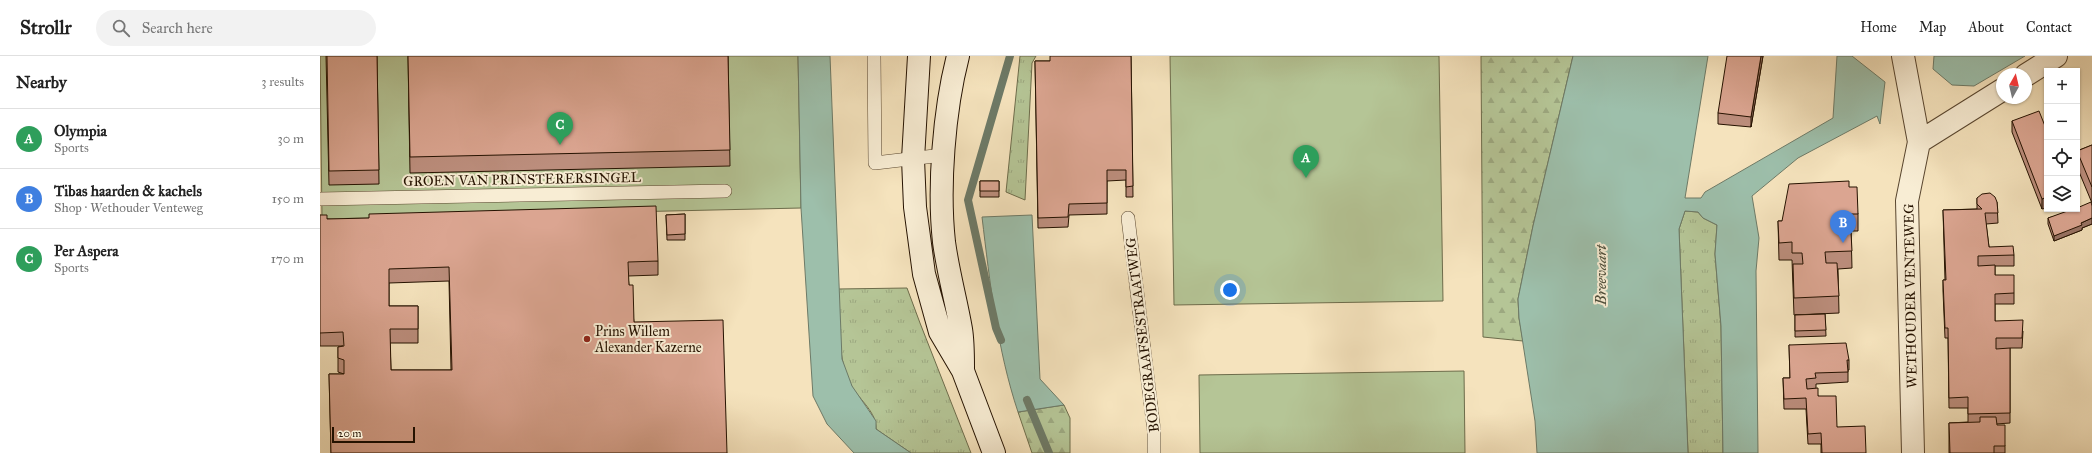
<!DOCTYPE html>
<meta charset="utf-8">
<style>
:root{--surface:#fff;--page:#f2f2f2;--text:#222;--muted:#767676;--line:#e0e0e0;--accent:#8f2418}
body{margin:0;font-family:"IM FELL Great Primer",serif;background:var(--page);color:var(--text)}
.controls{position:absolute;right:12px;top:12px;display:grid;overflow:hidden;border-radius:0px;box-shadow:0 1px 3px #0004}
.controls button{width:36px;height:36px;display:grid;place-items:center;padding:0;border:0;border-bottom:1px solid var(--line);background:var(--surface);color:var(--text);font:20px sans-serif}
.compass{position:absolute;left:1676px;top:12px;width:36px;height:36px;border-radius:50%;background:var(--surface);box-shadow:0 1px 3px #0004;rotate:8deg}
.scale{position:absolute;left:12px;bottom:10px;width:83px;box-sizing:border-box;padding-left:4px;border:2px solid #251200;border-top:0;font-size:11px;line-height:14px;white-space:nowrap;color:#251200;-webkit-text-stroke:3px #f8edd4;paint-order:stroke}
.you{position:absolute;left:910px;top:234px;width:14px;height:14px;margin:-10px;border:3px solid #fff;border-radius:50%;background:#1a73e8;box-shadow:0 0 0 6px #1a73e833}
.badge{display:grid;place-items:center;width:26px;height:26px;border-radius:50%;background:var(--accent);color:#fff;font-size:13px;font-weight:700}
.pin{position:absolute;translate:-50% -33px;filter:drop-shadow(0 1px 2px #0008)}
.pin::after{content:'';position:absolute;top:21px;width:14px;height:12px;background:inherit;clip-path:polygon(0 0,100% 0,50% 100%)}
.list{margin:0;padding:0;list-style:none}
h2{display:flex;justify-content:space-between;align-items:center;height:52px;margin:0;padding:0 16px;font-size:17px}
h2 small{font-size:13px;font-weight:400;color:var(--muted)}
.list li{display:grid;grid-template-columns:26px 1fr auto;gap:12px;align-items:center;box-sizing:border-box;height:60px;padding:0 16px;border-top:1px solid var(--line)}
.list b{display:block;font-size:15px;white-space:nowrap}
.list p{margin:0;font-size:13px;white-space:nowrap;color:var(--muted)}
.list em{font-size:13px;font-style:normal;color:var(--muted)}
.icon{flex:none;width:22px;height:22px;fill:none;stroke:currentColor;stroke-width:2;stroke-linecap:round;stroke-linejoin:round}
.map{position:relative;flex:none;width:1772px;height:397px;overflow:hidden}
header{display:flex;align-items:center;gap:24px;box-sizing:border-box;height:56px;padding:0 20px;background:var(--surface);border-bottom:1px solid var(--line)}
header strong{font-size:19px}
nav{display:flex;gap:22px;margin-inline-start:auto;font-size:14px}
.search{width:280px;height:36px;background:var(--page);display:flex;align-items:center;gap:10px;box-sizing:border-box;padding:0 14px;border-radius:22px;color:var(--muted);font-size:15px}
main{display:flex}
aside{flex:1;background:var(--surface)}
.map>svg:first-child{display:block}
.grass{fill:url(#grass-tufts);stroke:#6d6c4b}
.forest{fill:url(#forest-firs);stroke:#6d6c4b}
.park{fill:#b5c596;stroke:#6d6c4b}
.water{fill:#9dbfab;stroke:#6d7a67}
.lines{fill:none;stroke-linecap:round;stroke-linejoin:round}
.stream{stroke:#6d7a67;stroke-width:8}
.lane-casing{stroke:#59462f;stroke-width:14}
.street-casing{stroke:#59462f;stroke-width:24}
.secondary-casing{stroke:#251200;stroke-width:24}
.lane{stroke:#f8edd4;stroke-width:13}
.street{stroke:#f8edd4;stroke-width:22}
.secondary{stroke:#f8edd4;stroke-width:22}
.wall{fill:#bc8e7d;stroke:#251200;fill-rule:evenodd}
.shaded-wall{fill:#997466;stroke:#251200}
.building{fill:#dba591;stroke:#251200;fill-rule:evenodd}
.poi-dot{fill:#8f2418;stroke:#f8edd4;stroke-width:1.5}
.labels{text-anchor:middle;stroke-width:4;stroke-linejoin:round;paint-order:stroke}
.street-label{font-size:14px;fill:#251200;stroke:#f8edd4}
.poi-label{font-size:14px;fill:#251200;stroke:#f8edd4;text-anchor:start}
.water-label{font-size:15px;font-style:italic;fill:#4f4f3c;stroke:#f8edd4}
</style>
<header>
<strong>Strollr</strong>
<div class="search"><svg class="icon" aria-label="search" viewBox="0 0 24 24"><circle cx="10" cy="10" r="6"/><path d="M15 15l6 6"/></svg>Search here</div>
<nav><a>Home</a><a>Map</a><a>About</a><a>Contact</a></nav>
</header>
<main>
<aside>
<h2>Nearby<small>3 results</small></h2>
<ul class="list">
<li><span class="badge" style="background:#2e9e5b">A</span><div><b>Olympia</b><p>Sports</p></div><em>30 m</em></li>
<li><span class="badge" style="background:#3f7fe0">B</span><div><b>Tibas haarden &amp; kachels</b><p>Shop · Wethouder Venteweg</p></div><em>150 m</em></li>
<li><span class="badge" style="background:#2e9e5b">C</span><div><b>Per Aspera</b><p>Sports</p></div><em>170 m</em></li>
</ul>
</aside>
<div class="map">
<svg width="1772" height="397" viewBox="0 0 1772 397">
<defs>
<pattern id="grass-tufts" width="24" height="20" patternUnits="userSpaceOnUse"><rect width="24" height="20" fill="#b5c596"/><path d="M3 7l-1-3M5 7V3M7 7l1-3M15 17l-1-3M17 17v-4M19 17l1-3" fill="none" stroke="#9ca880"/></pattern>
<pattern id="forest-firs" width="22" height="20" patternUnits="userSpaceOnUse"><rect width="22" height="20" fill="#b5c596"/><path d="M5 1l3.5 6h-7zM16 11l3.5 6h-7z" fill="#9ca880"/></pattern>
</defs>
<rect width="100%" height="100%" fill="#f5e3bd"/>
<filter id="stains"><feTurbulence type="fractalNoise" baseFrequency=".005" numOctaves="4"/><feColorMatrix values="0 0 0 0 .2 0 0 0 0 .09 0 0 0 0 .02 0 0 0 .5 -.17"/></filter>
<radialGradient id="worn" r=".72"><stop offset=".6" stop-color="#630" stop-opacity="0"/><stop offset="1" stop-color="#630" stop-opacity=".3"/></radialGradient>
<path class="grass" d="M700 0H716L712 7 705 144 686 136Z
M1365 155 1378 156 1383 162 1397 169 1395 198 1401 270 1403 397H1368L1359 173Z
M587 232 600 267 651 397H591L556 373C557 357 540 344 532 331 516 303 520 264 518 233Z"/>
<path class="forest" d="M1161 0H1253L1213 170 1198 243 1199 262 1203 285 1163 281Z
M744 349 750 362V397H712L698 356Z"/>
<path class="park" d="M0 0H478L481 152 2 163Z
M850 0H1119L1123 245 854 249Z
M1144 315 1145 397H880L879 319Z"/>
<path class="water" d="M478 0H510L522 303 532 330 556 365V373L591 397H534L507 368 493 340 481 152Z
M1253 0H1388L1365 142H1381L1385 136 1513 62 1517 0H1532L1565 26 1560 68 1557 60 1478 102 1432 140 1439 182 1436 215 1438 397H1403L1401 270 1395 198 1397 169 1383 162 1378 156 1365 155 1359 173 1368 397H1217L1215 365 1199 262 1198 243 1213 170Z
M1614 0H1705L1654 30 1632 29 1613 13Z
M712 159 720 323 744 349 698 356C677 293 670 227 662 161Z"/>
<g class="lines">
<path class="stream" d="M681 284 676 272 648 144 690 0
M707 344 729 397"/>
<g class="lane-casing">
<path id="lane" d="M554 0 555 107 623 99
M0 143 405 135
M808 162 834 375V397"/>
</g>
<g class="street-casing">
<path id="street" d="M1583 0 1599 86 1587 145 1593 397
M1706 19 1736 0
M1599 86 1682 34"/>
</g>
<g class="secondary-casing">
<path id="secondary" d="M599 0 593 103 595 151 604 218 620 276 643 315 674 397
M638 0C624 54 618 131 624 186 628 216 636 244 641 273 643 285 643 299 643 312"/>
</g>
<use href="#lane" class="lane"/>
<use href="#street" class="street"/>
<use href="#secondary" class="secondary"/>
</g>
<path class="wall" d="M6 0H57L59 128 9 129Z
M88 0H408L410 110 90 117Z
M811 0 813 141H806V124L787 125V158L749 159 748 171 718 172 715 5H730Z
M1443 0 1431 71 1398 68V57Z
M1692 65 1727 75 1722 153 1692 76Z
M1772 89V147L1757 111V95Z
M660 125H679V141H660Z
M1529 131 1538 158V175H1531L1532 212 1518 213 1519 257 1474 259 1472 204H1459L1458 165H1462Z
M1657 142 1677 146 1678 167 1666 168 1669 191 1694 199V210H1675V219L1694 237V248H1675V265L1703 275 1702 292H1690V367L1676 368 1677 369 1685 390V397H1629V367L1648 366V352H1629L1628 282H1625L1623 235V224H1625L1623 154 1657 153Z
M1772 150V168L1762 172V174L1734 185 1728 168V162Z
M365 158V184H347L346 159Z
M0 159 7 163 338 205V219L308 220 309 229 314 266 407 397H11L9 318H24L18 316V291L23 290H0ZM129 225 131 314H71L70 287H98V250H69V227Z
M1505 258 1506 280 1475 281V259Z
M1469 289 1529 304V314H1528V326L1496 328V333L1498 340 1517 371 1546 397H1501V388H1488L1486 353H1464L1463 322H1470Z"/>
<path class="shaded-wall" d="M1441 0H1443L1431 71V61Z
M1727 141V152L1722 153V143Z
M1772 162V168L1762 172V174L1734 185V180L1761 167Z"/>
<path class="building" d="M7 0H57L59 114 9 115Z
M88 0H408L410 94 90 101Z
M730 0H811L813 130 806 131V114H787V147L749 148 748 161 718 162 715 5H730Z
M1407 0H1441L1431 61 1398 57Z
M1719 55 1727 75V141L1722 143 1692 65Z
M1772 89V131L1757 95Z
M660 125H679V135H660Z
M1529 125V131H1537L1538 158H1530L1532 195 1505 196 1506 207H1517L1519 240 1474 242 1473 208H1483L1482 197H1472V186L1459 187 1458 165H1462L1469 128Z
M1670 137 1675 141 1677 146 1678 157H1665L1669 191 1693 190 1694 199 1658 200V210L1675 209V219H1694V237L1675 238V265L1703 264 1702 282H1676V293L1690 292V357L1648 358V341L1629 342 1628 272H1625L1623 224H1626L1623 154 1662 153 1657 148V142L1662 138Z
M1771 146 1772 150V162L1761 167 1762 169 1734 180 1728 162 1753 153H1757V152Z
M336 150 338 205 308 206 309 229H313L314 266 403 264 407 397H11L9 318H24V304L18 302V291L24 290 23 276 0 277V159H7V163L49 162V158ZM129 211 132 314H71L70 273H98V250H69V213Z
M365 158V178L347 179 346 159Z
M1505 258 1506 274 1475 275V259Z
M1526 287 1529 304H1527L1528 316 1495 317 1496 322 1486 323 1487 333 1498 332V340H1516L1517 371 1545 370 1546 397H1502L1501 377 1488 378 1486 342 1464 343 1463 322H1470L1469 289Z
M1660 361H1676L1677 369H1685V390H1674V397H1630L1629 367 1660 366Z"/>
<circle class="poi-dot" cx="267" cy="283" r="4"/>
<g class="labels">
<g class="street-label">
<text transform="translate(202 123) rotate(-1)" y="5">GROEN VAN PRINSTERERSINGEL</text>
<text transform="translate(1590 240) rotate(-91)" y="5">WETHOUDER VENTEWEG</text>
<text transform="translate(822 279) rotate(-97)" y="5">BODEGRAAFSESTRAATWEG</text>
</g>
<g class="poi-label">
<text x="275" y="280">Prins Willem<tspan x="275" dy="16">Alexander Kazerne</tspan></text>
</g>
<g class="water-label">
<text transform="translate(1281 219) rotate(-90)" y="5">Breevaart</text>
</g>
</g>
<rect width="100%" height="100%" filter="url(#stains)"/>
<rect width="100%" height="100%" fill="url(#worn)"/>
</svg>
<div class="controls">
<button>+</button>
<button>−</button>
<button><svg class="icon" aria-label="locate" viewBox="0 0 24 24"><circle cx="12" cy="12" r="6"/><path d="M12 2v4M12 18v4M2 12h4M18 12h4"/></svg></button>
<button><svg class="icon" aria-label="layers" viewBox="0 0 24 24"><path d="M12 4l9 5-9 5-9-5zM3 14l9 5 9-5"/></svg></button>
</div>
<svg class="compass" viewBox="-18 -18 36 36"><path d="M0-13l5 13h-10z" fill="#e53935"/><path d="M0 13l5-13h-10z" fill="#767676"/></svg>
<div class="scale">20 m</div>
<div class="you"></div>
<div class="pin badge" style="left:986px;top:122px;background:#2e9e5b">A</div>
<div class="pin badge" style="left:1523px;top:187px;background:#3f7fe0">B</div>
<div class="pin badge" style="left:240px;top:89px;background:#2e9e5b">C</div>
</div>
</main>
